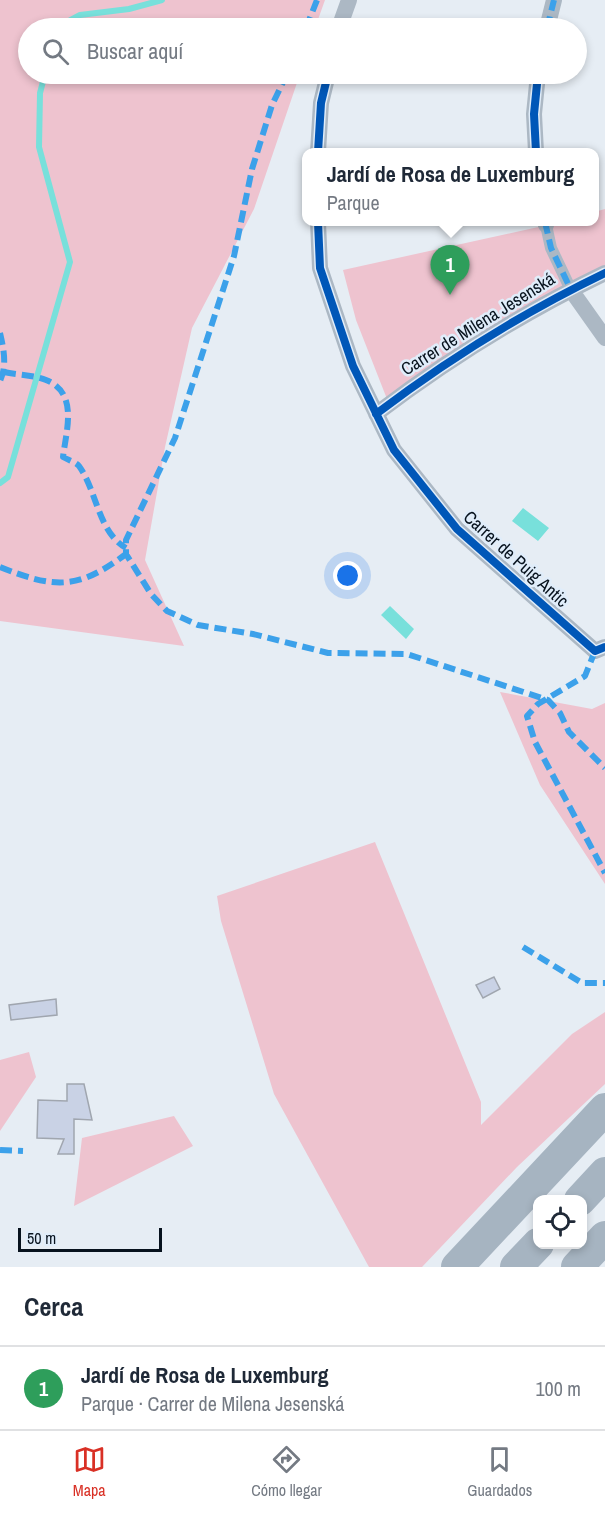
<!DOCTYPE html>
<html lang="es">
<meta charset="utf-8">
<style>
:root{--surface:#fff;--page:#f2f2f3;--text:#1f2937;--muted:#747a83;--line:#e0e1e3;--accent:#d93025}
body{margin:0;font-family:"Archivo Narrow",sans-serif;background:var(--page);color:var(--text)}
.controls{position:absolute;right:18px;bottom:18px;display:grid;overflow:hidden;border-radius:12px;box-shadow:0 3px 9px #0003}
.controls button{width:54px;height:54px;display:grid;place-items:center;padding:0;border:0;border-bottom:2px solid var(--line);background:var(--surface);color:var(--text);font:30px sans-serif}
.scale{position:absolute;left:18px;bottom:15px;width:144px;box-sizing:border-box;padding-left:6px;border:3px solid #07121d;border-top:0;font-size:16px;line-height:21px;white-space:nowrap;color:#07121d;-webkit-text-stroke:4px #e0edfa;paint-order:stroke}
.you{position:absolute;left:348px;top:576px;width:21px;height:21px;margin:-15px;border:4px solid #fff;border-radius:50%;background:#1a73e8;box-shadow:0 0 0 9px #1a73e833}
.badge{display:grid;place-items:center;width:39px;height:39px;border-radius:50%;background:var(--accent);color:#fff;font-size:20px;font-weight:700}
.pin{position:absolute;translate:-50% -50px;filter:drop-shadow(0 2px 3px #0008)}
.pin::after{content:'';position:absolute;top:32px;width:21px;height:18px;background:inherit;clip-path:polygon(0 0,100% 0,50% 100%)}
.popup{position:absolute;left:302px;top:148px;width:297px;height:78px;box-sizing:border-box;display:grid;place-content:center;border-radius:12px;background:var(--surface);filter:drop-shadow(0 2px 4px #0005);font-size:20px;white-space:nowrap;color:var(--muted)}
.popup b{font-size:22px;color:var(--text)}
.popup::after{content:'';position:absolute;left:50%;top:100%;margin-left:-12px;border:12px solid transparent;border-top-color:var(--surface)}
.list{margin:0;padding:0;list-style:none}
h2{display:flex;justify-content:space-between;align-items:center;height:78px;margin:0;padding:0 24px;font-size:26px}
h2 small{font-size:20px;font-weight:400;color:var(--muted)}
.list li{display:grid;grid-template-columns:39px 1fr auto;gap:18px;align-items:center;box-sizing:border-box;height:84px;padding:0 24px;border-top:2px solid var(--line)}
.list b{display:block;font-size:22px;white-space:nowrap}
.list p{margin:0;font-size:20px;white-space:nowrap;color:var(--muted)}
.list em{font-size:20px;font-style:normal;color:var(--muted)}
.icon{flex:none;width:33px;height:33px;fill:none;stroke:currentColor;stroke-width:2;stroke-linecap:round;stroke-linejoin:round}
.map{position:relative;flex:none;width:605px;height:1267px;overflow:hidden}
.search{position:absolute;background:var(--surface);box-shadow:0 3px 9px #0003;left:18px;right:18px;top:18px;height:66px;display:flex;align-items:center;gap:15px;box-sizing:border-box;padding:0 21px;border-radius:33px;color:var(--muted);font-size:22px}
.sheet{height:162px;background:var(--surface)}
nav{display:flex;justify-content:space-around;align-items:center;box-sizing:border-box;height:84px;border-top:2px solid var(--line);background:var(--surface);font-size:16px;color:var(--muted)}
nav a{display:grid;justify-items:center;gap:3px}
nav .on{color:var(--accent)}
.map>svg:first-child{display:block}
.green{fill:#eec3cf}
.water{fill:#78e0db}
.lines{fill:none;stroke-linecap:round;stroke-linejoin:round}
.stream{stroke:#78e0db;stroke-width:6}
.building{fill:#c9d2e5;stroke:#a0a6af;stroke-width:1.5}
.pedestrian{stroke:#acb8c4;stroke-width:12}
.minor{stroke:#acb8c4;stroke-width:16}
.motorway{stroke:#a6b4c1;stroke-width:32}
.quiet{stroke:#3ca1ea;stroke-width:6;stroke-dasharray:12 6;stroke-linecap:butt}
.cycleway-casing{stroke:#e0edfa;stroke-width:11}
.cycleway{stroke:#0057b8;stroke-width:8}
.labels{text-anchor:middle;stroke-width:5;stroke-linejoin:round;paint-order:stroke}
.street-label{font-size:18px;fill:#07121d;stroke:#e0edfa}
</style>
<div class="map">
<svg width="605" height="1267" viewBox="0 0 605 1267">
<rect width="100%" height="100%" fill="#e6edf4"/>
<path class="green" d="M0 0H325L315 28H28V74H300L254 209 192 328 165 447 145 560 184 646 0 621Z
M605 209V266L387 399 356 320 343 270 561 222H594V212Z
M500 692 592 709 605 703V884L540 785Z
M375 842 481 1102V1125L572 1034 605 1012V1084L517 1167 422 1267H369L274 1094 221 921 217 896Z
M29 1052 36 1077 0 1131V1060Z
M174 1116 193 1146 74 1206 82 1138Z"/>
<path class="water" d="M523 508 549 528 538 541 512 521Z
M390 606 414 629 406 639 381 615Z"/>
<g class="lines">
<path class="stream" d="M56 28 80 15 129 9 162 0
M0 483 8 477 70 262 39 147 40 93 45 74"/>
</g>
<path class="building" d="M494 977 500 989 483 998 476 985Z
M56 999 57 1015 11 1020 9 1005Z
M67 1084H84L92 1120 74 1119V1154H58L64 1139 37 1138 38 1100 67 1101Z"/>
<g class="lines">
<path class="pedestrian" d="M546 225 551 248 571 290"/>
<path class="minor" d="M339 28 349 0
M547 28 554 0
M318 152 321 103 328 74
M536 152 534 114 538 74
M318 222 320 268 353 366 394 450 457 529 595 651 605 647
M545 222 546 225
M571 290 605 338
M376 414C447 360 524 312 605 273"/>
<path class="motorway" d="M580 1200 605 1173
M457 1267 605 1109
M516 1267 538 1244
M577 1267 605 1237"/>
<path class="quiet" d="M306 28 317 0
M547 28 554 0
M287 74 272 105 252 169 234 256 175 438 126 540V554L151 594 167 611 198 625 253 634 328 653 407 654 548 700 560 713 569 732 605 768
M545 222 551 248 571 290
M0 333C4 350 7 366 0 381
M4 372C18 375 34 375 46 380 79 393 66 431 63 457 68 460 76 462 79 466 97 491 98 532 126 548
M0 567C55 589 78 590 126 554
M595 651 585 676 538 704 527 716 535 742 605 873
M523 947 582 983H605
M0 1150 23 1151"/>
<g class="cycleway-casing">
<path id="cycleway" d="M318 152 321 103 328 74
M536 152 534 114 538 74
M318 222 320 268 353 366 394 450 457 529 595 651 605 647
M376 414C447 360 524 312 605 273"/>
</g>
<use href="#cycleway" class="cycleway"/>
</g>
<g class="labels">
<g class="street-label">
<text transform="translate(478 324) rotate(-32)" y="6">Carrer de Milena Jesenská</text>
<text transform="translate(516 559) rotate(42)" y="6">Carrer de Puig Antic</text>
</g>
</g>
</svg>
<div class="controls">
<button><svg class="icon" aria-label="locate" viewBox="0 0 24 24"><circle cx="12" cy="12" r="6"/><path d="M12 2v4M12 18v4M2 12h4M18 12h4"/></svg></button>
</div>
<div class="scale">50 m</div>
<div class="you"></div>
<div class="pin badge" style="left:450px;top:295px;background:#2e9e5b">1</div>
<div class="popup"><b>Jardí de Rosa de Luxemburg</b>Parque</div>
<div class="search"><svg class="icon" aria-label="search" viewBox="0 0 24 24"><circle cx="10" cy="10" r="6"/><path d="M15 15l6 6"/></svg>Buscar aquí</div>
</div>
<section class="sheet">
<h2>Cerca<small></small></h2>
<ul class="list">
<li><span class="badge" style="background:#2e9e5b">1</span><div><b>Jardí de Rosa de Luxemburg</b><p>Parque · Carrer de Milena Jesenská</p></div><em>100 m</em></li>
</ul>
</section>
<nav>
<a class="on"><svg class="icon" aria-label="map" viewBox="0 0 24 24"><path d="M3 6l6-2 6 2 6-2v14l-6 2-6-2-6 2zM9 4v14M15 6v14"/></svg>Mapa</a>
<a><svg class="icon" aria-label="directions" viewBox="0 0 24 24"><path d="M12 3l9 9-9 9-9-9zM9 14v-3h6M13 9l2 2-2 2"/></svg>Cómo llegar</a>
<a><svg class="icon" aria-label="saved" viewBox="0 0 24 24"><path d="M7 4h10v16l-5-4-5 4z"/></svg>Guardados</a>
</nav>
